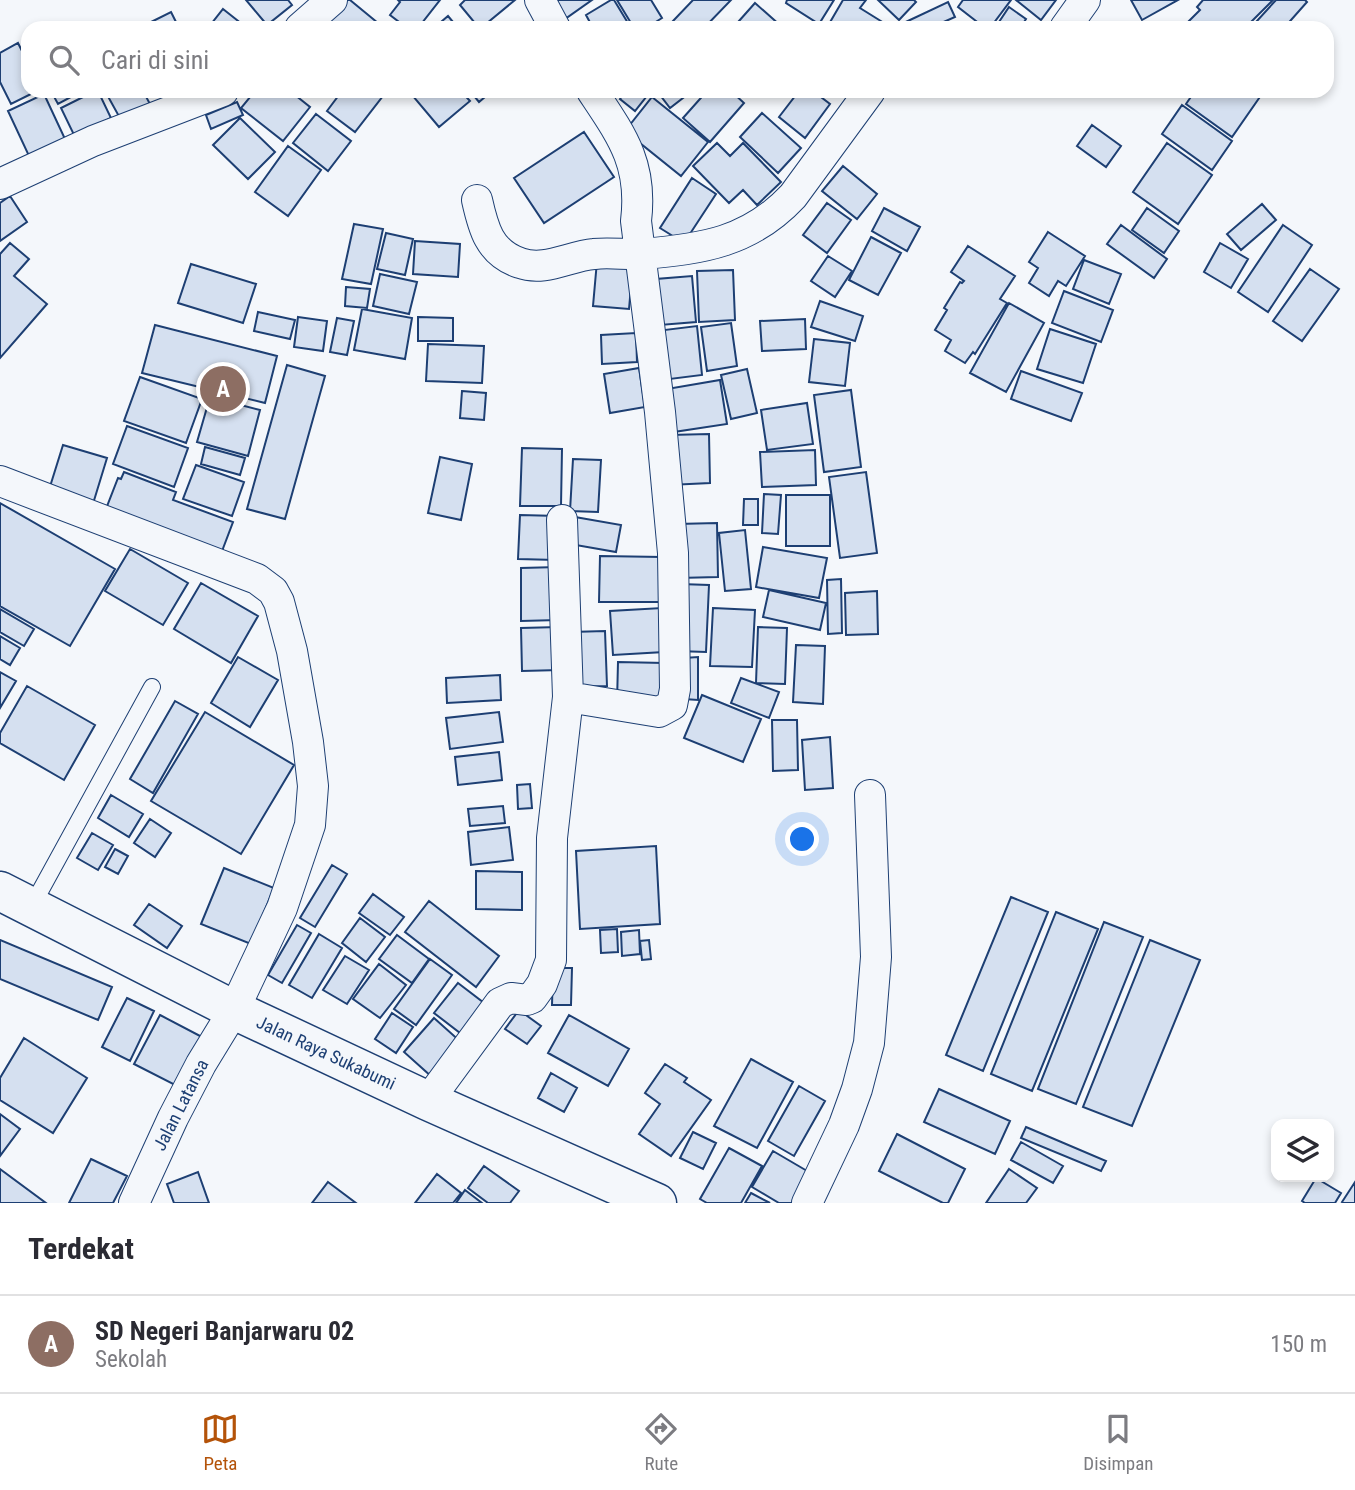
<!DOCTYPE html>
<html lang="id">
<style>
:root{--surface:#fff;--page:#f2f2f3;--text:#2b2b33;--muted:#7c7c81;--line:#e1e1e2;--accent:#b45309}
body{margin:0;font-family:"Roboto Condensed",sans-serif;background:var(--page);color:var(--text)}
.controls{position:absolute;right:21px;bottom:21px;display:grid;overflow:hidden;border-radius:14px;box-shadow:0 4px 10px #0003}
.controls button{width:63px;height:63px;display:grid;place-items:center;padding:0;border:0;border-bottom:2px solid var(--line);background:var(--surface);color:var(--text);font:35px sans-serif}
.you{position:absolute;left:803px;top:840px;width:24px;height:24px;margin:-18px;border:5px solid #fff;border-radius:50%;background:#1a73e8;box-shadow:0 0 0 10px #1a73e833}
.badge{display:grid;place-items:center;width:46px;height:46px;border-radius:50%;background:var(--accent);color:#fff;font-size:23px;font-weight:700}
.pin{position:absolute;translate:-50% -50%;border:4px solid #fff;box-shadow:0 2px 7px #0006}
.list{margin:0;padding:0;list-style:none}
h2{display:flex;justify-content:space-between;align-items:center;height:91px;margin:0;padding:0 28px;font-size:30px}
h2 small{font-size:23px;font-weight:400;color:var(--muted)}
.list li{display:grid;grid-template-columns:46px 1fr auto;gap:21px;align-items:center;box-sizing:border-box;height:98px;padding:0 28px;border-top:2px solid var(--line)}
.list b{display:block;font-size:26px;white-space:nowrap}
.list p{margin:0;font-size:23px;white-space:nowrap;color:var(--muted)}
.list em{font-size:23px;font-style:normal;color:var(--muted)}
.icon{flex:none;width:38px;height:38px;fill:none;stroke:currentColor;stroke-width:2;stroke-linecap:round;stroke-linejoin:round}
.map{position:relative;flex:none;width:1355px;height:1203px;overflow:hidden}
.search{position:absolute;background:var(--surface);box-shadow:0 4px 10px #0003;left:21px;right:21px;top:21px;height:77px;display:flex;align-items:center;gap:18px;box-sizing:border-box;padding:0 24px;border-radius:21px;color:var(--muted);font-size:26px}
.sheet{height:189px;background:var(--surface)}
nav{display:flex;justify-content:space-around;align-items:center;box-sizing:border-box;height:98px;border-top:2px solid var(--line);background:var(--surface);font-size:19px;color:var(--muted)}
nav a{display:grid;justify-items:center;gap:4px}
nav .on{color:var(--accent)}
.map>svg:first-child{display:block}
.building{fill:#d5e0f0;stroke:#1d3f73;stroke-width:2}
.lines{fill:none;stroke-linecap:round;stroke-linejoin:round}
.service-casing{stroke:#1d3f73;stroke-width:18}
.minor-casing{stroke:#1d3f73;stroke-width:32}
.trunk-casing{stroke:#1d3f73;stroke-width:41}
.service{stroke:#f4f7fb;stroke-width:16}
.minor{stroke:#f4f7fb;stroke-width:30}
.trunk{stroke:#f4f7fb;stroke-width:38}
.labels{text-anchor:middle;stroke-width:5;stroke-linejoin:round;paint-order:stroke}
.street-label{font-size:18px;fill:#1d3f73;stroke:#f4f7fb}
</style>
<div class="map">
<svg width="1355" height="1203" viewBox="0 0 1355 1203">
<rect width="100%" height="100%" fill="#f4f7fb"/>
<path class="building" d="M246 0H288L292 5 267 25Z
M344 0H350L384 28H325L323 26Z
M398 0H440L418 28H407L390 15 400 2Z
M465 0H515L481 28H479L460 5Z
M552 0H592L565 19Z
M611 0H614L631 28H593L586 15Z
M617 0H651L662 18 646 28H634Z
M693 0H731L704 28H680L673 21Z
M787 0H834L819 24 786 3Z
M843 0H866L860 8 884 23 881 28H835L829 24Z
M878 0H914L916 2 899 20Z
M963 0H1011L990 28H985L958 7Z
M1016 0H1056L1041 20Z
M1131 0H1178L1142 20Z
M1203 0H1273L1245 28H1191L1186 24 1200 10 1197 7Z
M1276 0H1305L1307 2 1284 28H1262L1256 22Z
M948 2 955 17 930 28H893Z
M755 3 781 26 779 28H747L739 21Z
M1009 7 1026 19 1020 28H995Z
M223 9 247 28H208Z
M171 12 179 28H139Z
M448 16 458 28H434Z
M18 43 28 63V91H37L11 104 0 82V53Z
M51 91H82L58 104Z
M95 91H98L111 118 75 137 61 108Z
M105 91H143L150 104 121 120Z
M255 91H290L310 107 283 141 241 108Z
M342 91H385L386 92 355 132 327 111Z
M417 91H461L470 101 439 127 412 95Z
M470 91H492L479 102Z
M626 91H649L650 92 635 111 620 99Z
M657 91H692L670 108Z
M707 91H731L744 103 710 142 683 118Z
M799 91H813L830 104 805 138 779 117Z
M1195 91H1264L1232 137 1186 104Z
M44 94 65 139 29 156 8 111Z
M652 97 708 142 681 176 625 131Z
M237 102 243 115 211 129 206 115Z
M1182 105 1232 141 1212 170 1162 134Z
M762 113 801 148 778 173 740 137Z
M316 114 351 141 328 171 293 143Z
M240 118 275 152 248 179 213 145Z
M1092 125 1121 146 1106 167 1077 146Z
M584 132 614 177 544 223 514 178Z
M717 143 730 156 743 143 781 182 757 205 743 190 729 203 693 166Z
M1167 143 1212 175 1178 224 1133 192Z
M288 146 321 170 288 216 255 192Z
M843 166 877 194 857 219 822 191Z
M692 178 716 194 684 243 660 228Z
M10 196 27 222 0 241V203Z
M827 203 851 220 827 253 803 235Z
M1262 204 1276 220 1241 250 1227 234Z
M884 208 920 227 907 251 872 231Z
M1147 208 1179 231 1164 253 1132 230Z
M354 224 383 229 371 284 342 279Z
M1121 225 1167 259 1154 278 1107 244Z
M1283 225 1312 245 1268 312 1238 292Z
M1048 232 1085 256 1066 286 1058 281 1049 296 1029 283 1038 268 1029 262Z
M386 233 413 239 405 275 377 269Z
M871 237 901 253 878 295 849 280Z
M415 241 460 244 458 277 413 274Z
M10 243 29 259 14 276 47 304 0 358V254Z
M1220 243 1248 259 1231 288 1204 272Z
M968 246 1015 276 1000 299 1007 303 975 354 973 352 965 363 945 351 951 340 935 330 947 310 944 308 960 282 962 283 964 281 951 272Z
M828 256 852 271 835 297 811 281Z
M1084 260 1121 274 1109 304 1073 289Z
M597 261 633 264 629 309 593 306Z
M191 264 256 284 243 323 178 303Z
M1310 269 1339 289 1302 341 1273 321Z
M733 270 735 320 699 322 697 271Z
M380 274 417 282 409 314 373 306Z
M692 276 696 322 660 325 656 279Z
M346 287 370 289 367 308 345 306Z
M1064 291 1113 310 1101 342 1052 323Z
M820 301 863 316 855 341 811 327Z
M1009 303 1044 323 1006 392 970 373Z
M362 309 412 318 405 359 354 350Z
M258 312 295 320 290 339 254 331Z
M298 317 327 321 323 351 294 347Z
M418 317 453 318V341H418Z
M337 318 354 321 347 355 330 352Z
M805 319 806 349 762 351 760 321Z
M731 323 737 366 707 371 701 327Z
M155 325 277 356 265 403 142 373Z
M697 326 702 375 662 380 656 331Z
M1050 329 1096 344 1083 383 1037 369Z
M636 333 637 362 602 364 601 335Z
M814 339 850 343 845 386 809 382Z
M428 344 484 346 482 383 426 381Z
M287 365 325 376 285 519 247 509Z
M639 368 645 407 610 413 604 374Z
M747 369 757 413 731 419 721 375Z
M1021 371 1082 393 1071 421 1011 399Z
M140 377 202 399 186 443 124 421Z
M720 380 727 424 667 433 661 390Z
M851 390 861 467 824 472 814 395Z
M462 391 486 393 484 420 460 418Z
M210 397 260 410 248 456 197 442Z
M807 403 813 444 767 450 761 410Z
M127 426 188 448 174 487 113 464Z
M709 434 710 483 669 485V435Z
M63 445 107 458 92 507 48 493Z
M205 447 245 458 240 475 201 464Z
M522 448 562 449 561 506H520Z
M815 450 816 485 762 487 760 452Z
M440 457 472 464 461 520 428 513Z
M573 459 601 460 598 512 570 511Z
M196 465 244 482 232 516 183 499Z
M124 472 176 492 173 500 233 522 219 559 104 514 118 478 121 479Z
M866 472 877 553 840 558 829 477Z
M764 494 781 495 778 534 762 533Z
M786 495H830V546H786Z
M744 499H758V525H743Z
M0 503 115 569 70 646 0 606Z
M520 515 558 516 556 560 518 559Z
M575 517 621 525 616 552 570 544Z
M717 523 718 577 678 578 677 524Z
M745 530 751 589 725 591 719 533Z
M763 547 827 558 819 598 756 587Z
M130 549 188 583 163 625 105 591Z
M600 556 662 557V602H599Z
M558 567V620L521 621V568Z
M841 579 842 633 828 634 827 580Z
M201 583 258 616 231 663 174 629Z
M680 584 709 585 706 652 677 651Z
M769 590 826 603 820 630 763 617Z
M877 591 878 634 846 635 845 593Z
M662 608 664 652 613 655 610 611Z
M713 608 755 610 752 667 710 666Z
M0 609 34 629 24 646 0 632Z
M559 627 560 670 522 671 521 628Z
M758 627 787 628 785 684 756 683Z
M605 631 607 686 573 687 571 632Z
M0 636 20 648 10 665 0 659Z
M796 645 825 646 823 704 793 702Z
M238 657 278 680 250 727 211 703Z
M698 657V700L684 699V658Z
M618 662 664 663 662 704 617 703Z
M0 672 16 681 0 708Z
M500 675 501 700 447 703 446 678Z
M741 678 779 692 769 718 731 703Z
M27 686 95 725 64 780 0 743V733Z
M702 695 761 719 743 762 684 738Z
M175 701 198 714 153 793 130 779Z
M205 712 294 765 241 854 151 801Z
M499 712 503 742 450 749 446 718Z
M772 720H797L798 770 773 771Z
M830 737 833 788 805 790 802 740Z
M499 752 502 780 458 785 455 757Z
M530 784 532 808 518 809 517 785Z
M111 795 143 814 129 837 98 818Z
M503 806 505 823 470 826 468 809Z
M150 819 171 833 155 857 134 843Z
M509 827 513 860 471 865 468 832Z
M92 833 113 845 98 870 77 858Z
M656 846 660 924 580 929 576 851Z
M115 849 128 856 118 874 105 867Z
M332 865 347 874 315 927 300 918Z
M224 868 274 888 251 944 201 924Z
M476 871 522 872V910L476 909Z
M373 894 404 917 390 935 359 913Z
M1011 897 1048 912 983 1071 946 1055Z
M429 901 499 956 476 987 405 932Z
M149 904 182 926 167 948 134 925Z
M1056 912 1098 929 1032 1091 991 1074Z
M360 918 385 937 366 962 342 943Z
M1104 922 1143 937 1076 1104 1038 1089Z
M297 925 311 933 282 983 268 975Z
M617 929 618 952 601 953 600 930Z
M639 930 640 954 622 956 621 932Z
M319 934 342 948 312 998 289 985Z
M397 935 429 959 412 983 379 959Z
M0 940 112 987 98 1020 0 979Z
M649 940 651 959 642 960 640 941Z
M1150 940 1200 960 1132 1126 1083 1107Z
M345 956 369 970 347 1004 323 990Z
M430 959 452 975 416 1025 394 1009Z
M379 964 406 985 380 1018 353 999Z
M553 968H572L571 1005H552Z
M458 983 488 1006 464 1036 434 1013Z
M127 998 154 1011 130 1061 102 1047Z
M519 1010 541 1026 527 1044 505 1029Z
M392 1013 413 1027 396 1053 375 1039Z
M160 1015 202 1037 177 1086 134 1064Z
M569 1015 629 1049 608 1086 548 1053Z
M434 1018 462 1043 432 1077 404 1052Z
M24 1038 87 1078 53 1133 0 1100V1078Z
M751 1059 793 1082 757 1148 714 1126Z
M665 1064 687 1078 684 1082 711 1100 671 1156 639 1134 660 1104 645 1093Z
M551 1073 577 1088 564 1112 538 1098Z
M799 1086 825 1101 794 1156 768 1141Z
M939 1089 1010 1121 995 1154 924 1122Z
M0 1114 20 1129 0 1156Z
M1026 1127 1106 1161 1101 1171 1021 1138Z
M693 1132 716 1143 703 1169 680 1158Z
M897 1134 965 1169 948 1203H943L879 1171Z
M1021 1142 1063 1166 1053 1183 1011 1160Z
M729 1148 762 1166 741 1203H707L700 1199Z
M773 1151 814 1175 798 1203H779L752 1187Z
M91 1159 127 1176 113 1203H69Z
M484 1166 519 1191 510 1203H488L468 1188Z
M0 1169 46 1203H0Z
M1009 1169 1037 1188 1026 1203H986Z
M198 1172 209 1203H174L167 1184Z
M437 1174 461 1193 453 1203H415Z
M1316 1178 1341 1193 1335 1203H1305L1302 1201Z
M328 1182 356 1203H312Z
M1355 1182V1203H1344L1342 1202Z
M465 1190 482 1203H456Z
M751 1193 770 1203H745Z"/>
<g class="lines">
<g class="service-casing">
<path id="service" d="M32 906 152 687"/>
</g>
<g class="minor-casing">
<path id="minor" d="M540 0 555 28
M300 28 332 0
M1065 28 1085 0
M0 184 93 141 223 91
M477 200C483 227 489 253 520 263 545 272 569 256 594 254 610 252 626 255 642 254 703 249 750 242 793 196L870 91
M0 481 257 579 273 591 279 602 292 651 308 742 313 786 310 825 282 908 234 1010 201 1064 173 1118 134 1203
M568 697 659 712 672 705 675 689 673 553 660 412 636 221C643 164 622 136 592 91
M428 1101 500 1003 511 998 527 1000 532 998 542 984 551 960 552 838 568 697 562 520
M807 1203 844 1125 857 1089 869 1043 876 957 870 795"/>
</g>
<g class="trunk-casing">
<path id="trunk" d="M0 891 234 1010 428 1101 657 1203"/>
</g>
<use href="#service" class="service"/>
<use href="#minor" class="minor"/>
<use href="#trunk" class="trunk"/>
</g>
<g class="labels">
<g class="street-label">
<text transform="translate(326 1053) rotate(25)" y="6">Jalan Raya Sukabumi</text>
<text transform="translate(181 1105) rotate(-63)" y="6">Jalan Latansa</text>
</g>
</g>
</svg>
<div class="controls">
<button><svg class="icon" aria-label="layers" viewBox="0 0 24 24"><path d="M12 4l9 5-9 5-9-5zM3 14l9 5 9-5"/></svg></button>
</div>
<div class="you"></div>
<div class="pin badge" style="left:223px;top:389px;background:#8d6e63">A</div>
<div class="search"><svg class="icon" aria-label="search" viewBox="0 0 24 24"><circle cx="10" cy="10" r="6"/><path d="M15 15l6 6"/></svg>Cari di sini</div>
</div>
<section class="sheet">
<h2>Terdekat<small></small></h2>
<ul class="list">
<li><span class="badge" style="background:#8d6e63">A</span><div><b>SD Negeri Banjarwaru 02</b><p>Sekolah</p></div><em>150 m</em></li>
</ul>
</section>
<nav>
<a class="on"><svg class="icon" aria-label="map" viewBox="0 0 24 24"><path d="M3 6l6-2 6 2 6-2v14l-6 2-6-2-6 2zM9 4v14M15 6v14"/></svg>Peta</a>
<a><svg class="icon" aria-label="directions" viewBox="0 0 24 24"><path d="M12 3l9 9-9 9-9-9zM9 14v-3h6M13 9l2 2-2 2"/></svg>Rute</a>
<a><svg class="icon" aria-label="saved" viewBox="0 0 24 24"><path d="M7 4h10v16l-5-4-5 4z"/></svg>Disimpan</a>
</nav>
